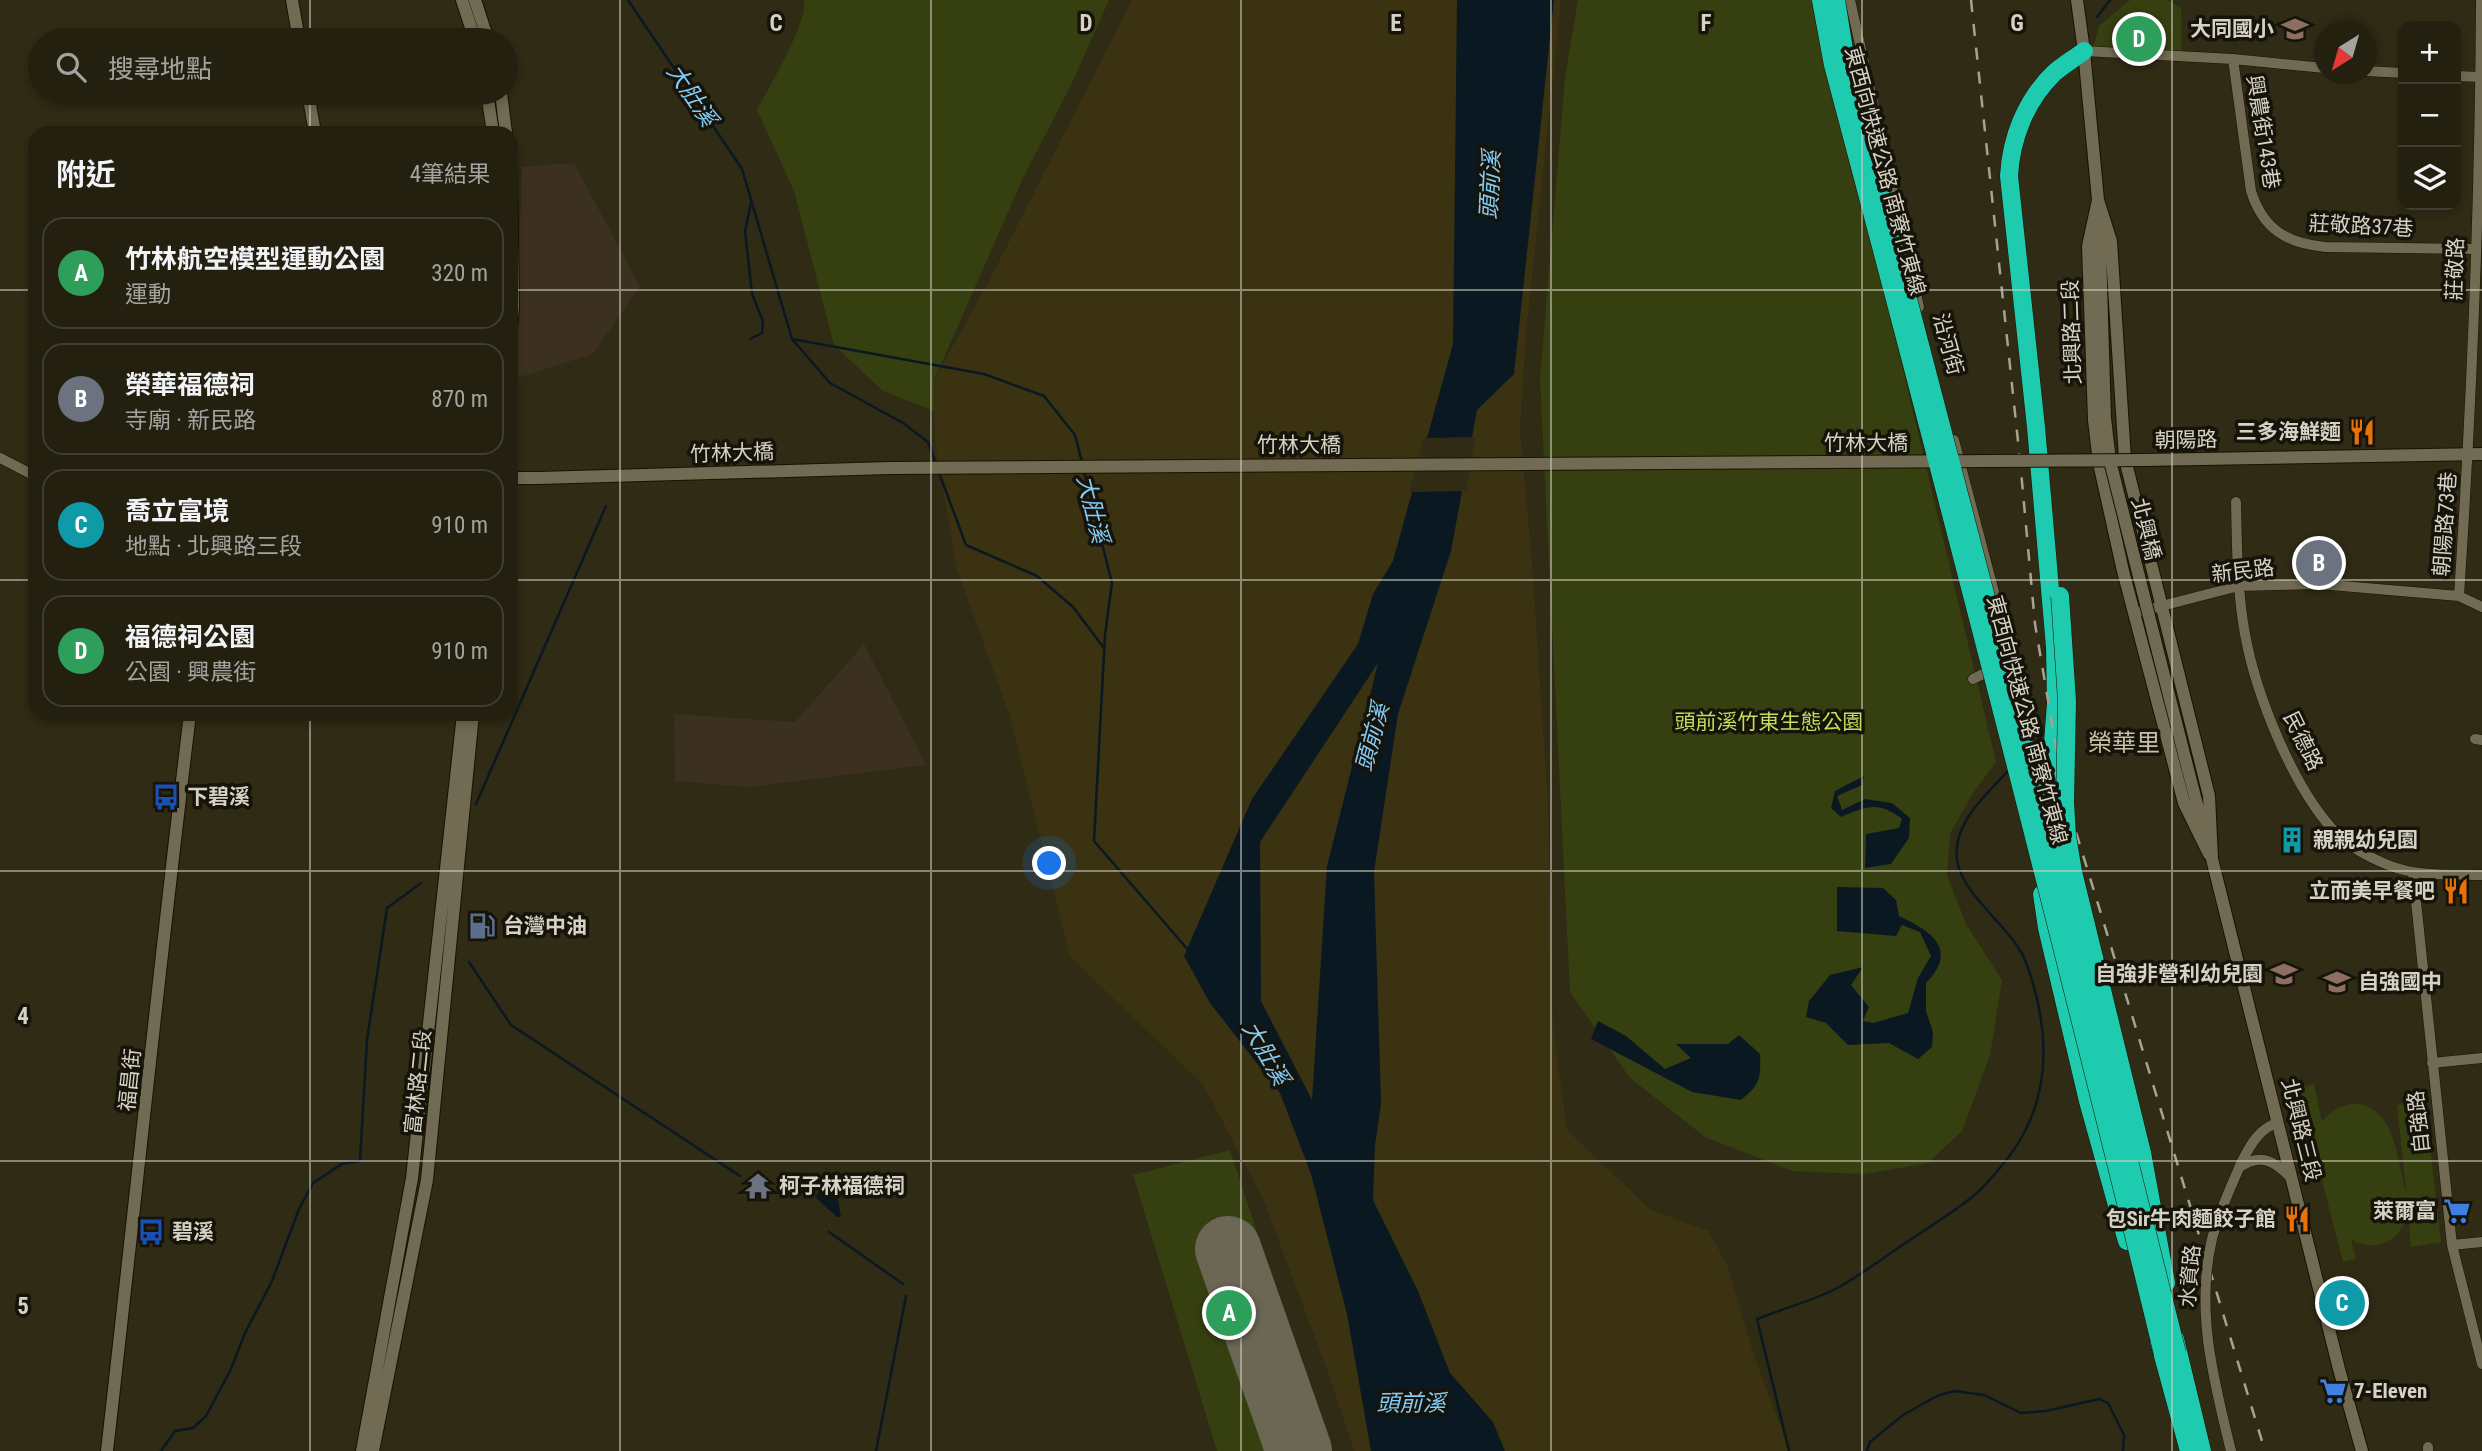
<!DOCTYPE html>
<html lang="zh-TW">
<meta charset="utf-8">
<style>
:root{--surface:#242010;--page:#302d1e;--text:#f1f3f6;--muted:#a3a39f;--line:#413e30;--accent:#d93025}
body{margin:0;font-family:"Roboto Condensed","Noto Sans TC",sans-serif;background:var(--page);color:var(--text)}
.controls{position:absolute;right:21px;top:21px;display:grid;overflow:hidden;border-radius:14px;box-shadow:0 4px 10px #0003}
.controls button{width:63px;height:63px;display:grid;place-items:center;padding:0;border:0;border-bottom:2px solid var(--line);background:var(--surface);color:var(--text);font:35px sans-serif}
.compass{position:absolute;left:2314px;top:21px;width:63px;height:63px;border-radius:50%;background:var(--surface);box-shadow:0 4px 10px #0003;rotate:217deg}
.you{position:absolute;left:1050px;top:864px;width:24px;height:24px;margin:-18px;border:5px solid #fff;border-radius:50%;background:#1a73e8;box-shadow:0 0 0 10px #1a73e833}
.badge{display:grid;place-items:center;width:46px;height:46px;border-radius:50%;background:var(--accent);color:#fff;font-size:23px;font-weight:700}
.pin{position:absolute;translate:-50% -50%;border:4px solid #fff;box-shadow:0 2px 7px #0006}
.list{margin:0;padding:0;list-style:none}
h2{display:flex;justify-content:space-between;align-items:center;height:91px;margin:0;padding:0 28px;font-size:30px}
h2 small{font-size:23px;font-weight:400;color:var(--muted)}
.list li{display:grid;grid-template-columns:46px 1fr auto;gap:21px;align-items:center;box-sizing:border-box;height:112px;margin:0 14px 14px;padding:0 14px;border:2px solid var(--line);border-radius:21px}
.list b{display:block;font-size:26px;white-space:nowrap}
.list p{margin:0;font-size:23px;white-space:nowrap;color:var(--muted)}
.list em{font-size:23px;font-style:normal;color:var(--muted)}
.icon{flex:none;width:38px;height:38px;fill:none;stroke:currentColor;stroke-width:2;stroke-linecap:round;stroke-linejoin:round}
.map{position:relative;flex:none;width:2482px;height:1451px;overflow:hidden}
.search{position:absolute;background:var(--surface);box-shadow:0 4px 10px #0003;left:28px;top:28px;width:490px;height:77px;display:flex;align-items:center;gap:18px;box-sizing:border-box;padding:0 24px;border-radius:38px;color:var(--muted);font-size:26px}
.panel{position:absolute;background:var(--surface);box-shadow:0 4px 10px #0003;left:28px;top:126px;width:490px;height:595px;border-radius:21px}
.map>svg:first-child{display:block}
.industrial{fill:#3c3021}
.green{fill:#363f10}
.sand{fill:#3a3211}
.water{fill:#0a1921;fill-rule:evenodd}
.pier{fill:#302b15}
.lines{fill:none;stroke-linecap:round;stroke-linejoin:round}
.stream{stroke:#0a1921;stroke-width:2.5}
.runway{stroke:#6b6754;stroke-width:66}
.street-casing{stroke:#181301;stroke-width:11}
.secondary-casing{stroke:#181301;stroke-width:14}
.highway-casing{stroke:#181301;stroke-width:19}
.street{stroke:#706b52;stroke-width:10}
.secondary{stroke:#706b52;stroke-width:12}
.highway{stroke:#1fcbaf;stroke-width:18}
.rail{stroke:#a6a393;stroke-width:2.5;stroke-dasharray:12 12;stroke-linecap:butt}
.street-bridge-casing{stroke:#181301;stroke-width:11;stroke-linecap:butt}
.secondary-bridge-casing{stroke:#181301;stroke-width:14;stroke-linecap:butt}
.highway-bridge-casing{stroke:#181301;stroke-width:19;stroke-linecap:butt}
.street-bridge{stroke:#706b52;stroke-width:10}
.secondary-bridge{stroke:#706b52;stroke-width:12}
.highway-bridge{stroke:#1fcbaf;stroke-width:18}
.grid{fill:none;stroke:#d5d2c5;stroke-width:2;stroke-opacity:0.55}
.labels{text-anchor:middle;stroke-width:7;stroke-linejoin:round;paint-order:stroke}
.poi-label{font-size:21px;font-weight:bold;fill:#d5d2c5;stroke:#16130a;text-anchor:start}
.street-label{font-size:21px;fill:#d5d2c5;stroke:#16130a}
.park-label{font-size:21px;fill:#c3dd5b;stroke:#16130a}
.water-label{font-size:23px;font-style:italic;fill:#82ccf5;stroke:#16130a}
.quarter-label{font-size:24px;fill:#c7c1a6;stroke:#16130a}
.grid-label{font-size:23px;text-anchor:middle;font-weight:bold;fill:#d5d2c5;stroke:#16130a;stroke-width:7;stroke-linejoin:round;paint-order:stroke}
</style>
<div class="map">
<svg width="2482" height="1451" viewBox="0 0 2482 1451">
<rect width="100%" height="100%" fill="#302b15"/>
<path class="industrial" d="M574 163 640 286 593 354 514 379 522 167Z
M864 644 926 765 750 787 675 781 674 714 795 722Z"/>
<path class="green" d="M804 0H1109L1071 85 1024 176 934 380V411L883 391 834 345 794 191 757 110C769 87 808 23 804 0Z
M1578 0H1826L1862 196 1996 762 1971 796 1950 834 1947 875 1966 924 2002 980 1990 1055 1962 1131 1928 1163 1865 1174 1792 1171 1705 1137 1630 1078 1570 992 1540 379 1565 77Z
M2130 0H2168L2181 8 2182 53 2092 52 2099 26Z
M2314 1084 2322 1122C2330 1112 2341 1104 2354 1104 2396 1105 2397 1161 2406 1191L2397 1105 2425 1102 2441 1242 2411 1247 2408 1211C2402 1241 2379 1253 2351 1240L2356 1259 2343 1262 2298 1088Z
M1230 1150 1329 1451H1217L1133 1175Z"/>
<path class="sand" d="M1132 0H1561L1526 335 1520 429 1532 563 1548 805 1553 1029 1567 1130 1651 1210 1709 1231 1728 1267 1754 1356 1790 1451H1354L1329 1375 1264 1201 1203 1084 1070 957 1010 717 957 569 935 444 934 380 988 283Z"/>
<path class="water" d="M1457 0H1554L1514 374 1477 410 1451 551 1398 714 1374 872 1381 1104 1375 1145 1373 1200 1418 1291 1450 1373 1493 1422 1505 1451H1371L1347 1314 1311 1174 1280 1093 1210 1003 1184 956 1252 799 1358 644 1373 594 1393 561 1453 344ZM1378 663 1327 866 1312 1100 1261 1001 1260 842Z
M1864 776 1862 785 1837 796 1842 810 1865 799 1892 803 1910 818 1909 838 1891 864 1865 868 1866 834 1899 828 1902 819C1878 801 1868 806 1841 817L1831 808 1835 791Z
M1837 887 1883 888 1896 900 1899 916C1931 931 1959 949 1926 983V1011L1933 1032 1932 1047 1918 1059 1889 1043 1848 1045 1826 1023 1806 1017 1809 1001 1830 975 1863 967 1851 985 1869 1007 1863 1021 1873 1023 1908 1013 1918 978 1931 956 1920 932 1902 925 1896 936 1837 931Z
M1598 1021 1626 1036 1665 1069 1691 1058 1676 1044H1728L1739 1035 1760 1054C1761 1079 1760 1085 1741 1100L1692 1092 1591 1039Z
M820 1190 837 1194 841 1217H837L815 1197Z"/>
<path class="pier" d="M1475 437 1466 491 1409 492 1424 438Z"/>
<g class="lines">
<path class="stream" d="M628 0 742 169 792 339 984 374 1044 396 1075 435 1082 462
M2097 17 2110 0
M750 339 762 333 763 321 752 294 745 231 751 203
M792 339 830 383 903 423 928 442 936 464
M938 470 966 545 1037 576 1073 607 1104 648
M1084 472 1112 583 1105 635 1094 841 1189 951
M2033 746 2046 730
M476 804 606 506
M469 962 511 1025 740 1176
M829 1232 903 1284
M161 1451 175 1431 193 1428 206 1416 231 1369 245 1333 272 1281 299 1209 313 1183 342 1164 360 1161 367 1040 387 908 421 883
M876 1451 906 1296
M1789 1451 1757 1319C1784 1308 1816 1300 1841 1286 1867 1271 1891 1252 1916 1236 1937 1222 1958 1209 1977 1193 1985 1186 1992 1177 1999 1169 2051 1110 2053 1038 2027 965 2014 928 1968 902 1958 865 1949 826 1985 796 2008 771
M1867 1451 1870 1442 1903 1415 1937 1396 1954 1391 1984 1395 2021 1413 2046 1411 2099 1399 2108 1403 2124 1435 2123 1451"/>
<path class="runway" d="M1228 1249 1299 1451"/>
<g class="street-casing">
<path id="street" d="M1850 0 1919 307
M2084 51 2233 59 2324 68
M2233 59 2251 191C2263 229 2286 243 2325 247L2475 249
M2366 71 2403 73
M2456 76 2482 77
M1954 440 2009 649 1995 668 1973 679
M0 458 35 476
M2236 502C2237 546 2237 591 2245 634 2256 695 2294 791 2338 835 2351 848 2371 858 2388 865 2417 877 2451 874 2482 875
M2459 596C2472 398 2480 199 2481 0
M2142 611 2239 586 2319 584 2459 596 2482 607
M2475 739 2482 740
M2413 873 2452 1245 2482 1364
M2432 1063 2482 1058
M2240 1165C2249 1148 2258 1128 2278 1123
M2239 1168C2260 1152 2275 1161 2292 1179
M2452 1245 2482 1242
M2428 1447V1451"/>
</g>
<g class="secondary-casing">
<path id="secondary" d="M292 0 299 40
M462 0 475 40
M475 0 488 40
M2077 0 2084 51 2098 200 2111 241 2125 459 2209 796 2212 859 2339 1369 2362 1451
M308 93 315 133
M487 93 493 133
M501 93 506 133
M511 166 513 307 511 328
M2098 200 2088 246 2094 420 2099 463 2123 571 2184 803 2209 854
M2099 218 2105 418 2110 461
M2143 460 2482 454
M511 478H539
M2158 652 2204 832
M107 1451C135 1205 160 959 190 714
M362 1451 412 1178 463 714
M373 1451 427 1180 473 714"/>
</g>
<g class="highway-casing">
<path id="highway" d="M2043 814 2052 756 2056 703 2055 647 2036 427 2009 176C2011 138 2026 100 2054 73 2063 65 2075 58 2084 51
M2042 894 2047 928 2088 1101 2127 1241
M2142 1153 2166 1283
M2175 1339 2202 1451
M2159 1341 2189 1451"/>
</g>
<use href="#street" class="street"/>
<use href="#secondary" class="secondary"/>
<use href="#highway" class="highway"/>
<path class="rail" d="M1971 0 2020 460 2035 624 2056 747 2076 832 2265 1451"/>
<g class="street-bridge-casing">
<path id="street-bridge" d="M2231 1451C2214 1382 2195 1310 2212 1239 2218 1215 2229 1191 2239 1168"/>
</g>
<g class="secondary-bridge-casing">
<path id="secondary-bridge" d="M2110 461 2158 652
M539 478 889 468 2143 460"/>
</g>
<g class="highway-bridge-casing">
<path id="highway-bridge" d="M1821 0 1833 65C1947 494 2058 923 2163 1354
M1836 0 1846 62 2034 781 2177 1353
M2060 596 2067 701 2065 802 2067 836 2073 872 2142 1153"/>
</g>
<use href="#street-bridge" class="street-bridge"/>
<use href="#secondary-bridge" class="secondary-bridge"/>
<use href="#highway-bridge" class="highway-bridge"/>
</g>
<path class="grid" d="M310 0V40M620 0V1451M931 0V1451M1241 0V1451M1551 0V1451M1862 0V1451M2172 0V1451M310 93V133M0 290H35M511 290H2482M0 580H35M511 580H2482M310 714V1451M0 871H2482M0 1161H2482"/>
<defs>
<g id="school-bare" transform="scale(2.1)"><path d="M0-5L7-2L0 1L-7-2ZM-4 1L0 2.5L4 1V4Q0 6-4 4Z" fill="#8d6e63" stroke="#16130a" stroke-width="2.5" paint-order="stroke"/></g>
<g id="restaurant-bare" transform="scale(2.1)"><path d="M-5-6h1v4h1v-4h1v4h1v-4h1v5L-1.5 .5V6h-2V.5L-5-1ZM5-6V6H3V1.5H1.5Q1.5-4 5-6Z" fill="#e8710a" stroke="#16130a" stroke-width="2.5" paint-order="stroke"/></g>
<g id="bus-bare" transform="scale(2.1)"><path d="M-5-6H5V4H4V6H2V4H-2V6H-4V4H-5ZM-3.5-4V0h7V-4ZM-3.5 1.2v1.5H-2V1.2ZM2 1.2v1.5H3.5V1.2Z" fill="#1a4fb4" stroke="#16130a" stroke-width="2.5" paint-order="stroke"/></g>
<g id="building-bare" transform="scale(2.1)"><path d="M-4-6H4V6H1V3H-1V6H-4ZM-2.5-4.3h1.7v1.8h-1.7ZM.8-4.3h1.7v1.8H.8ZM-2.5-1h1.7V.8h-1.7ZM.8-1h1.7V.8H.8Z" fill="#0f9aa8" stroke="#16130a" stroke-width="2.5" paint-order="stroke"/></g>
<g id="fuel-bare" transform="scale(2.1)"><path d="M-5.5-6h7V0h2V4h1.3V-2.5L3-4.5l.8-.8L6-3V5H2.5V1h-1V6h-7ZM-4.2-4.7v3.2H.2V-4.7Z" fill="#5c6f8a" stroke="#16130a" stroke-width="2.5" paint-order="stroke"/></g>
<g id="temple-bare" transform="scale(2.1)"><path d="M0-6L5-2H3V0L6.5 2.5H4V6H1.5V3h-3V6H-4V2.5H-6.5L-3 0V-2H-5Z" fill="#6b7280" stroke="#16130a" stroke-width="2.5" paint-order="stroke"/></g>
<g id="supermarket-bare" transform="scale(2.1)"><path d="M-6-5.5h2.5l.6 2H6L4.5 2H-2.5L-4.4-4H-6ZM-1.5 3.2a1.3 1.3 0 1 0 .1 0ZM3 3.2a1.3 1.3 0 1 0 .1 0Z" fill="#3f7fe0" stroke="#16130a" stroke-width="2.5" paint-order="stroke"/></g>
</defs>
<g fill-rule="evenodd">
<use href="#school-bare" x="2295" y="29"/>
<use href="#restaurant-bare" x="2362" y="432"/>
<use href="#bus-bare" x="166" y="797"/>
<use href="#building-bare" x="2292" y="840"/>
<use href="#restaurant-bare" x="2456" y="891"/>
<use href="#fuel-bare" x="482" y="926"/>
<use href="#school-bare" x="2284" y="974"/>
<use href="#school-bare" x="2337" y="982"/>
<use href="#temple-bare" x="758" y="1186"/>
<use href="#supermarket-bare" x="2457" y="1211"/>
<use href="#restaurant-bare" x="2297" y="1219"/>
<use href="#bus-bare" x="151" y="1232"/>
<use href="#supermarket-bare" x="2333" y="1391"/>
</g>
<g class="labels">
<g class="poi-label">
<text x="2274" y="36" text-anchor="end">大同國小</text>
<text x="2341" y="439" text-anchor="end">三多海鮮麵</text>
<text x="187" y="804">下碧溪</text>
<text x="2313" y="847">親親幼兒園</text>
<text x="2435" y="898" text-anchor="end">立而美早餐吧</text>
<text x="503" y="933">台灣中油</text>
<text x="2263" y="981" text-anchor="end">自強非營利幼兒園</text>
<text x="2358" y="989">自強國中</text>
<text x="779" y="1193">柯子林福德祠</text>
<text x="2436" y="1218" text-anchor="end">萊爾富</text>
<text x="2276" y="1226" text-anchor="end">包Sir牛肉麵餃子館</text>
<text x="172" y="1239">碧溪</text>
<text x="2354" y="1398">7-Eleven</text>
</g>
<g class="street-label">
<text transform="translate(2263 132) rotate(81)" y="7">興農街143巷</text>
<text transform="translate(1885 171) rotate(75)" y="7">東西向快速公路 南寮竹東線</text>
<text transform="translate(2361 226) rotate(3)" y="7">莊敬路37巷</text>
<text transform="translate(2455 269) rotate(-88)" y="7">莊敬路</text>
<text transform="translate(2072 332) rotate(-92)" y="7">北興路二段</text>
<text transform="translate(1948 344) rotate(75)" y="7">沿河街</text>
<text transform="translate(2186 440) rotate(-1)" y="7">朝陽路</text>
<text x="1866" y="450">竹林大橋</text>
<text x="1299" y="452">竹林大橋</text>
<text transform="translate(732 453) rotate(-2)" y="7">竹林大橋</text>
<text transform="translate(2445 524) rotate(-86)" y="7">朝陽路73巷</text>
<text transform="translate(2146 529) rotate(76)" y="7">北興橋</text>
<text transform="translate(2243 571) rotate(-7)" y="7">新民路</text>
<text transform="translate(2027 720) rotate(75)" y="7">東西向快速公路 南寮竹東線</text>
<text transform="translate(2303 741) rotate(64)" y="7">民德路</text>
<text transform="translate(130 1080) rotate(-84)" y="7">福昌街</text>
<text transform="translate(418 1082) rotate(-84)" y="7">富林路二段</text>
<text transform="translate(2419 1122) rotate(-96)" y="7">自強路</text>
<text transform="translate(2301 1130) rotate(76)" y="7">北興路三段</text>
<text transform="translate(2190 1276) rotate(-85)" y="7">水資路</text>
</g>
<g class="park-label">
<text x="1769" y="729">頭前溪竹東生態公園</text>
</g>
<g class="water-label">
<text transform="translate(692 95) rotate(56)" y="8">大肚溪</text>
<text transform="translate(1490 185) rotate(-87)" y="8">頭前溪</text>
<text transform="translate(1093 509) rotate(76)" y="8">大肚溪</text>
<text transform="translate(1372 737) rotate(-75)" y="8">頭前溪</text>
<text transform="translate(1266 1053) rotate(60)" y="8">大肚溪</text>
<text x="1411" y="1411">頭前溪</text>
</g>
<g class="quarter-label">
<text x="2124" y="751">榮華里</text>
</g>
</g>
<g class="grid-label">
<text x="776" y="31">C</text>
<text x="1086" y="31">D</text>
<text x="1396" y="31">E</text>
<text x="1706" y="31">F</text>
<text x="2017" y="31">G</text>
<text x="23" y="1024">4</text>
<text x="23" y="1314">5</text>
</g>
</svg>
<div class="controls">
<button>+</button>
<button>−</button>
<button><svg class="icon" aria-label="layers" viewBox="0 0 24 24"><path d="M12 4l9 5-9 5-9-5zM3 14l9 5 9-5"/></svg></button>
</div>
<svg class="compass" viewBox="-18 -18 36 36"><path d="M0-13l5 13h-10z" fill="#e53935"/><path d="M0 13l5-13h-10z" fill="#a3a39f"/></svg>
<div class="you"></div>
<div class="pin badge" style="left:1229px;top:1313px;background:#2e9e5b">A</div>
<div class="pin badge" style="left:2319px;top:563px;background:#6b7280">B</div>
<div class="pin badge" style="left:2342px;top:1303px;background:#0f9aa8">C</div>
<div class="pin badge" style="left:2139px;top:39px;background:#2e9e5b">D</div>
<div class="search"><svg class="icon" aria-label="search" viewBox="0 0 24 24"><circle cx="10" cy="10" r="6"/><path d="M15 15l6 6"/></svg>搜尋地點</div>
<section class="panel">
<h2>附近<small>4筆結果</small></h2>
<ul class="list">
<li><span class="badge" style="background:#2e9e5b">A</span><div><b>竹林航空模型運動公園</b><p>運動</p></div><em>320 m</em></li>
<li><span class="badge" style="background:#6b7280">B</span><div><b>榮華福德祠</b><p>寺廟 · 新民路</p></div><em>870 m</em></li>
<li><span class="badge" style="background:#0f9aa8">C</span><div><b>喬立富境</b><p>地點 · 北興路三段</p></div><em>910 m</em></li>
<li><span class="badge" style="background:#2e9e5b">D</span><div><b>福德祠公園</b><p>公園 · 興農街</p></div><em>910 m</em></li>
</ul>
</section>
</div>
